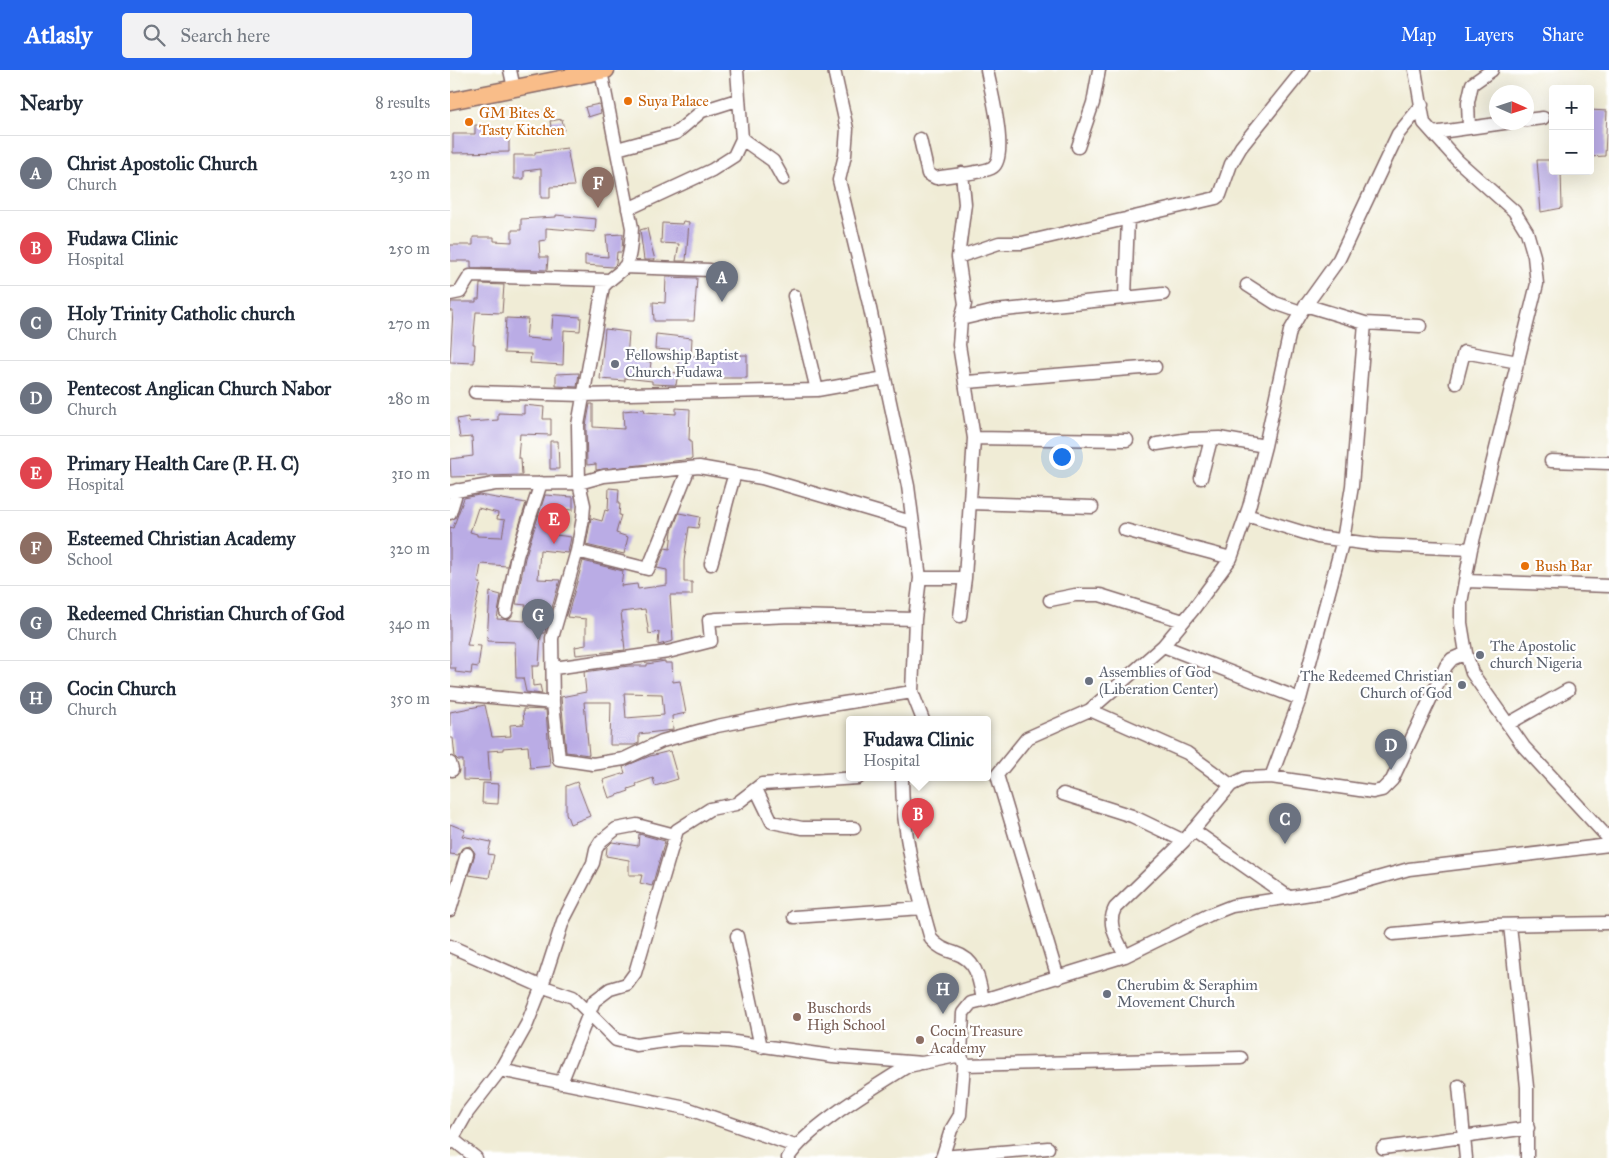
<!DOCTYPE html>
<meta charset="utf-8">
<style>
:root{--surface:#fff;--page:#f2f2f3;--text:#1f2937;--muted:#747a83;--line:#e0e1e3;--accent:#2563eb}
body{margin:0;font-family:"IM FELL Great Primer",serif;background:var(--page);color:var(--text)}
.controls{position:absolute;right:15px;top:15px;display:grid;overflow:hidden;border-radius:5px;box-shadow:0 5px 20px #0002}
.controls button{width:45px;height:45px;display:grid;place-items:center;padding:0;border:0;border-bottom:1px solid var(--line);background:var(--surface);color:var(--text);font:25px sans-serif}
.compass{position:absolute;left:1039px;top:15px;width:45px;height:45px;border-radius:50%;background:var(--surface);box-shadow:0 5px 20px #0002;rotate:93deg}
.you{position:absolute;left:611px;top:386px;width:18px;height:18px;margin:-12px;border:4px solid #fff;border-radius:50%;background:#1a73e8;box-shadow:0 0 0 8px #1a73e833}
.badge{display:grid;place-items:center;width:32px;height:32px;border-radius:50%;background:var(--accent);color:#fff;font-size:16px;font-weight:700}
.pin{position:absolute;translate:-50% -41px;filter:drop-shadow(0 1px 2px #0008)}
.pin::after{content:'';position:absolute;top:26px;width:18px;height:15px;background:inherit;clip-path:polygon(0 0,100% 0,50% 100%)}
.popup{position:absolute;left:396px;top:646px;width:145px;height:65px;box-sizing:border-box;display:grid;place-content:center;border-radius:5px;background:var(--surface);filter:drop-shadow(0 1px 4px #0005);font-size:16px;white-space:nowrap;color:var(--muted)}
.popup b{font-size:19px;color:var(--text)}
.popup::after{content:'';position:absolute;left:50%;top:100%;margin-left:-10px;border:10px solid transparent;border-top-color:var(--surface)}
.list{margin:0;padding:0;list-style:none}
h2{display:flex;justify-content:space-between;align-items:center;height:65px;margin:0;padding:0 20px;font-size:21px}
h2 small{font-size:16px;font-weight:400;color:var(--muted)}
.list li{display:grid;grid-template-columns:32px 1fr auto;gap:15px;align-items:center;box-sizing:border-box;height:75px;padding:0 20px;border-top:1px solid var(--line)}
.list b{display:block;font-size:19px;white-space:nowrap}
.list p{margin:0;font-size:16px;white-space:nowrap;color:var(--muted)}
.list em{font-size:16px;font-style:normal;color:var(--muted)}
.icon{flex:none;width:28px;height:28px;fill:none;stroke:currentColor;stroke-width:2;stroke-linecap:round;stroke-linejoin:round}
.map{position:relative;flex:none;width:1159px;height:1088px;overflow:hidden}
header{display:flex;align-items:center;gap:30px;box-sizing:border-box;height:70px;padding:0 25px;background:var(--accent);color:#fff}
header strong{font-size:24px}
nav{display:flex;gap:28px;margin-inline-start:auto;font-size:18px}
.search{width:350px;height:45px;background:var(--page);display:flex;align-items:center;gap:12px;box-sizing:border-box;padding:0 18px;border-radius:5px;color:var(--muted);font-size:19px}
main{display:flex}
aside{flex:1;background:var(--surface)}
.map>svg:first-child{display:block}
.building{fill:#baace5;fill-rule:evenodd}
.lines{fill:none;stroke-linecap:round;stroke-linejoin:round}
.minor-casing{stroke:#846767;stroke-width:15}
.major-casing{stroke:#846767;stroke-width:19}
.minor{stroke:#fff;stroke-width:12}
.major{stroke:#f9bd89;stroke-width:16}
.food-dot{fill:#e8710a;stroke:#fff;stroke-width:2}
.worship-dot{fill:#6b7280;stroke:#fff;stroke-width:2}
.education-dot{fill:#8d6e63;stroke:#fff;stroke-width:2}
.labels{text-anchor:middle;stroke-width:4.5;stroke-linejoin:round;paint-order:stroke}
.food-label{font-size:15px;fill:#c56008;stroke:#fff;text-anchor:start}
.worship-label{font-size:15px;fill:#5b616d;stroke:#fff;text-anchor:start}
.education-label{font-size:15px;fill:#785e54;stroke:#fff;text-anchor:start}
</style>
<header>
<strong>Atlasly</strong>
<div class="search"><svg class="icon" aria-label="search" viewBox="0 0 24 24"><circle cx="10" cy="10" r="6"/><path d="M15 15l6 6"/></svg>Search here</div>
<nav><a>Map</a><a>Layers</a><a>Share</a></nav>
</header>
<main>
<aside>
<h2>Nearby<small>8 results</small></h2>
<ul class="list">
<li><span class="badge" style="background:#6b7280">A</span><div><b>Christ Apostolic Church</b><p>Church</p></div><em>230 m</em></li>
<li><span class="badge" style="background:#e0444e">B</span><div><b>Fudawa Clinic</b><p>Hospital</p></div><em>250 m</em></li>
<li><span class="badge" style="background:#6b7280">C</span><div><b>Holy Trinity Catholic church</b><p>Church</p></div><em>270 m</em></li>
<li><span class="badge" style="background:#6b7280">D</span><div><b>Pentecost Anglican Church Nabor</b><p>Church</p></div><em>280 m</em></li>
<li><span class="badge" style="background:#e0444e">E</span><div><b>Primary Health Care (P. H. C)</b><p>Hospital</p></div><em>310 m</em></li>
<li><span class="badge" style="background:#8d6e63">F</span><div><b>Esteemed Christian Academy</b><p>School</p></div><em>320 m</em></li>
<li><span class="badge" style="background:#6b7280">G</span><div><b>Redeemed Christian Church of God</b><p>Church</p></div><em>340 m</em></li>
<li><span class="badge" style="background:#6b7280">H</span><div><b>Cocin Church</b><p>Church</p></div><em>350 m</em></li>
</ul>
</aside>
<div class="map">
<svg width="1159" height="1088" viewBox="0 0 1159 1088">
<rect width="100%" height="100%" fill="#fff"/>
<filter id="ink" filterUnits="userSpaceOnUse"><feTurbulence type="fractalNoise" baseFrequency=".02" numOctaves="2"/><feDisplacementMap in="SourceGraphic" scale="10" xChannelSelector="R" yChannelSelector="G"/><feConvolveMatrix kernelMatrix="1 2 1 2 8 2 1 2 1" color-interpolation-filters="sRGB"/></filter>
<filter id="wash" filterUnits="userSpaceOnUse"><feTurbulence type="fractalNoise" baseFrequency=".0096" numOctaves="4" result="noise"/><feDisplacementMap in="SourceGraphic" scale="20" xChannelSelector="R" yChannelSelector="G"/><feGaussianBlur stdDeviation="1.12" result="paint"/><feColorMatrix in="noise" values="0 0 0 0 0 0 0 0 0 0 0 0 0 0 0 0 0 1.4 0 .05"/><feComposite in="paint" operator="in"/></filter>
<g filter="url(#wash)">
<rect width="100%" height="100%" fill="#f0ecd6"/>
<g id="blocks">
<path class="building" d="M149 34 151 43 138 47 135 37Z
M1140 40 1157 41 1155 86 1140 87Z
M112 49 114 60 102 62 100 51Z
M25 55H39V63H59V82L3 83V64H25Z
M117 78 124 116 100 117V128H91V99L74 101V109H64V85H85V82Z
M1087 90H1103V101H1111L1112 138 1091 142Z
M106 145 146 149 145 162 96 158V170L89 171 90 187H98L97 200 21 198V191H0V175H23V167H44V171L62 172V160H71V149L106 147Z
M233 151 239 152 236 191H226L229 174 211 173 212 153 232 154Z
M197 158 199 167 205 190H194L190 160Z
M173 164 172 182H167L166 194 163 197 135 195V185L158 187 156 165Z
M216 207 247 208 244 251H204L203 232 215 233Z
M30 214 54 215 52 243 26 242 23 274H25L24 293 0 292 3 241H0L1 232H26V229H29Z
M103 245 131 247 130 261 114 260 113 295 80 293 81 284 54 283 56 248 78 249 76 268 101 270Z
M155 259 179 262 177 289 201 292 200 300 228 303 226 315 202 314V311L175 308V311L150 309Z
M206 264 242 268 241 286 297 285V308H252V306L228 304 230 281 205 279Z
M129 303 127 317 106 316V304Z
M140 334H143V357L174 359 173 341 194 339 195 342 226 344V338L240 339 239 370H241L242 389 146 400V394L137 395 136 356Z
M74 335 94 337 93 349H101V365L70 364 68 388H71L72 405 1 407 0 389 23 386 22 367 10 368 7 349 18 347 19 352 48 350V343L74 344Z
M100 371H108L109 399H100Z
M159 418 169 419 168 434H170L169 445H171L166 463 178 467 174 484 136 475 141 448 152 451 155 440 158 441Z
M29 425 76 433 57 496 31 494 28 513H31L17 575 31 576 28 597 22 596 21 604 5 602 6 598H0V457L3 458 14 428ZM28 438 48 443 47 449 55 450 52 467 27 466V464L20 462Z
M95 425 123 427V440L109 439 106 465 121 467 118 483 90 480 88 509 110 510 99 548H97L95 563H91L89 596H82L83 616 90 615 92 624 76 622 73 608H66L65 572 37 571 40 522 51 525 47 549 75 551 76 535 66 534 75 488Z
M229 443 250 447 248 458 239 457 234 491V512H242V525H220L223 571 208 575 209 562 199 564 195 539 171 542 175 580 126 585 125 577 136 575V549L117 547 133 491 173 501 171 516 187 514 188 519 217 515V500L207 498 215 478 220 479 222 461Z
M215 591V593H222L223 612 230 611 236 643 222 646 223 660 189 664V673L184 675H160L161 632H134L139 685 116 682 111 627 136 622 134 602 179 596H197V594ZM174 623 212 624 214 645 176 648Z
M35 635 42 667 61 666 60 655 74 654 73 639 96 640 100 696 80 698 78 676 53 678V680L38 681 40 711 13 710V690H8L5 687 3 668H0V642Z
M220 681 228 709 205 716 203 708 186 714 187 716 178 719 179 721 159 728 153 710 175 703 173 697 200 686Z
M127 712 140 746 120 754 116 743V716Z
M33 713 49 714 48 734 32 733Z
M0 754 15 760 12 766 41 772 38 784 44 785 39 808 19 805 25 783 20 776 12 778 8 785 0 784Z
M189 764 215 771 202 816 190 813 192 805H179V790L156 786 157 777 162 772 188 776Z"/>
</g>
</g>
<g filter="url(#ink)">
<use href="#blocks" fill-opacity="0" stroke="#846767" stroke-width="1"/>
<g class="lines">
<g class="minor-casing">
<path id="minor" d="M60 0 64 18
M384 0 397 59 395 85 389 110 419 234 458 416 470 508 465 549 462 622 473 650
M965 0 974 53 1008 91 1064 141 1077 162 1084 186 1087 214 1021 479 1011 533V553L1016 583 1022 603 1074 677 1159 769
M151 1 182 158C181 170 181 189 174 198 167 205 159 209 153 217L128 355 129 413 134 435 133 448 127 481 102 568 103 633 109 689 143 694 174 689 212 671 267 656 338 642 462 622
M1076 50 1093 48
M1019 58 1018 32 1022 14 1042 0
M983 63 1061 52
M292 69 323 91 333 109
M470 69 478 104 486 108C498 105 535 103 543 97 559 85 540 18 537 0
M628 77 643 33 649 0
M167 79 226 63 252 41 287 30
M178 139 262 100 284 86 292 69 287 0
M508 187 549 173H572L766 128 770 125 781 94 791 77 853 0
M174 197 260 200
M797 215 825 233 851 242
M0 224 10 222 20 206 158 210
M344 226 367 320
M675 227 678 148
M855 235 915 253 970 256
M511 249 545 241 713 224
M517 312 705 297
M1006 313 1014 282 1068 292
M25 322 132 325 367 320 435 308
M524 368 677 370
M707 374 740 369 769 368 815 376
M1101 391 1159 393
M751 408 761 369
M0 422 45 414 129 413 154 406 249 397 312 408 461 452
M520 433 642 437
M0 443 7 420
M796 445 868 467 927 475 1021 479
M675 460 781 488
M127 481 198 499 239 398
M261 494C270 464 275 433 285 404
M470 508H515L524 368 509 275 511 249 515 234 508 187 515 134 512 103
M1016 511 1159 516
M600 530 625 525H650L733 551
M56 542 67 486 91 413
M510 546 515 508
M713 576 850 629
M104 598 218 582 261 571 259 550 267 549 341 546 465 549
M0 623 103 633
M640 640 737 683 781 715
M1058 654 1118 620
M0 693 2 700
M547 705 577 668 640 640 713 576 742 541 781 488 799 437 815 376 840 261 851 242 889 189 948 64 972 35
M547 705 608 908
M821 707 850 629 893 470 902 416 915 253
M452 708C452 762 466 817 481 869 488 877 495 880 505 883 527 890 529 909 533 930L521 933 513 943 511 985 514 995 510 1045 501 1060 492 1088
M306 719 322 752 352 758H404
M613 724 682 746 734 771
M743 760 840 828
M0 840 17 784
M344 847 472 838
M1060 855 1077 1017V1088
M943 864 1040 855 1159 853
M287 866 311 977
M0 876 88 915 123 927 166 970 186 975 230 969 278 971 383 986 472 993 511 985
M675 886C668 870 656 855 665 838L734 771 781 715 795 708 821 707 923 722 932 720 942 710 996 596 1002 589 1016 583
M533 930 675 886 759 845 782 836 881 821 959 799 1159 775
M514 995 791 988
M50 1000 236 1038 345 1076
M111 1013 144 931 160 919 177 914 185 903 227 760 260 739 286 734 312 714 408 708
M1009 1016 1016 1088
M0 1067 26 1088
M0 1073 17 1043 54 995 77 954 92 916 113 851 143 793 146 779 151 771 166 759 187 755 225 765
M933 1078 1078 1058
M492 1087 598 1078
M338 1088C357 1057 425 1017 458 996L468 994"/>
</g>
<g class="major-casing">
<path id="major" d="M0 31 156 0"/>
</g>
<use href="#minor" class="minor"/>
<use href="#major" class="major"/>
</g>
</g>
<g class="food-dot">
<circle cx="178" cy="31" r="5"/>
<circle cx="19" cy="52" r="5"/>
<circle cx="1075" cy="496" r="5"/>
</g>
<g class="worship-dot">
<circle cx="165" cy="294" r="5"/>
<circle cx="1030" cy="585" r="5"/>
<circle cx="639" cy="611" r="5"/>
<circle cx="1012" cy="615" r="5"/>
<circle cx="657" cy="924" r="5"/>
</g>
<g class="education-dot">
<circle cx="347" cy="947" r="5"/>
<circle cx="470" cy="970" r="5"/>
</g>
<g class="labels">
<g class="food-label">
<text x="188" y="36">Suya Palace</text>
<text x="29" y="48">GM Bites &amp;<tspan x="29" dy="17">Tasty Kitchen</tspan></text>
<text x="1085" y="501">Bush Bar</text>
</g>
<g class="worship-label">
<text x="175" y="290">Fellowship Baptist<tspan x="175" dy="17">Church Fudawa</tspan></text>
<text x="1040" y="581">The Apostolic<tspan x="1040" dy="17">church Nigeria</tspan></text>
<text x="649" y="607">Assemblies of God<tspan x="649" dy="17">(Liberation Center)</tspan></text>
<text x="1002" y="611" text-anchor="end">The Redeemed Christian<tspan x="1002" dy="17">Church of God</tspan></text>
<text x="667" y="920">Cherubim &amp; Seraphim<tspan x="667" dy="17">Movement Church</tspan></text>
</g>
<g class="education-label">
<text x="357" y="943">Buschords<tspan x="357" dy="17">High School</tspan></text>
<text x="480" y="966">Cocin Treasure<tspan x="480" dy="17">Academy</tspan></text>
</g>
</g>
</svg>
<div class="controls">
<button>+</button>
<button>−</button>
</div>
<svg class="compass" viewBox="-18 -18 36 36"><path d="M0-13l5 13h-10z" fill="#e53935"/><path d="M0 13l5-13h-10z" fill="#747a83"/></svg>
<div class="you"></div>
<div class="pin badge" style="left:272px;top:232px;background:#6b7280">A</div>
<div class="pin badge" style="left:468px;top:769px;background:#e0444e">B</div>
<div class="popup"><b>Fudawa Clinic</b>Hospital</div>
<div class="pin badge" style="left:835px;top:774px;background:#6b7280">C</div>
<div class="pin badge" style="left:941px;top:700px;background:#6b7280">D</div>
<div class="pin badge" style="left:104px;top:474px;background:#e0444e">E</div>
<div class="pin badge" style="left:148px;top:138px;background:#8d6e63">F</div>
<div class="pin badge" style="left:88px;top:570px;background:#6b7280">G</div>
<div class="pin badge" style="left:493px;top:944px;background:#6b7280">H</div>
</div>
</main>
